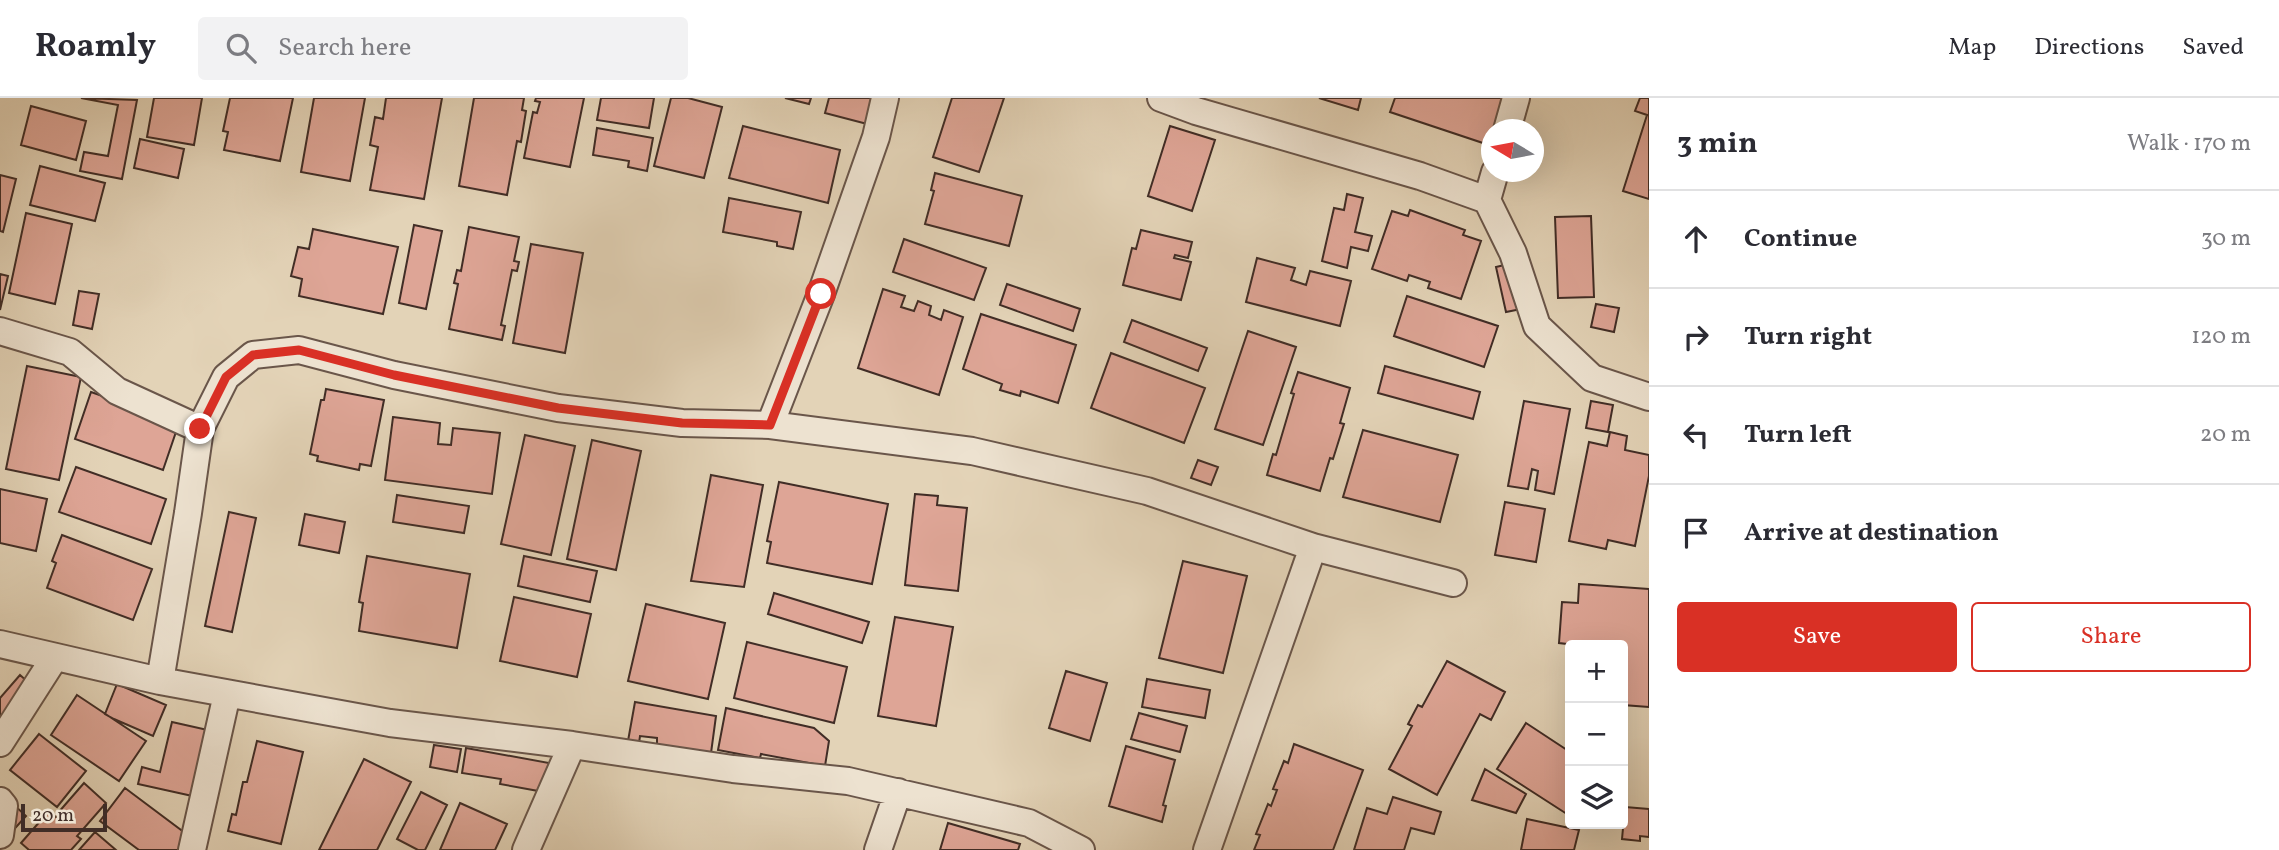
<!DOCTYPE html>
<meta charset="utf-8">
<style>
:root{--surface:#fff;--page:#f2f2f3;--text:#2b2b33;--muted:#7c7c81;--line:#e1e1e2;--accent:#d93025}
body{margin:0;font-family:Vollkorn,serif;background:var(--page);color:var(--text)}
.controls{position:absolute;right:21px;bottom:21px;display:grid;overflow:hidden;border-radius:7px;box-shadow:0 7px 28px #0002}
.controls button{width:63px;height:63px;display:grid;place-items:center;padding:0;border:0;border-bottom:2px solid var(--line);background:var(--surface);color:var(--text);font:35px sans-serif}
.compass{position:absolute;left:1481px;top:21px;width:63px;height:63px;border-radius:50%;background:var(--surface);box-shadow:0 7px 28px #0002;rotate:280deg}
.scale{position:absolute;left:21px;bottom:18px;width:86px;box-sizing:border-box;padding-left:7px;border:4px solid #412d26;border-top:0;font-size:19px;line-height:24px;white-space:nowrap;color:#412d26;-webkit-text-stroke:5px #ede2d0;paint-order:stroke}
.stop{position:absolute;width:21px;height:21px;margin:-16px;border:5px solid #d93025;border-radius:50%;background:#fff}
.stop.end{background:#d93025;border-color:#fff;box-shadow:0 2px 7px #0008}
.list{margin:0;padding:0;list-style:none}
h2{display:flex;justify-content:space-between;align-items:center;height:91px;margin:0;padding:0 28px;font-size:30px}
h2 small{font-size:23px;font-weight:400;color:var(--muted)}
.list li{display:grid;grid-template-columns:46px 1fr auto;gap:21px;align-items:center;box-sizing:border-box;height:98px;padding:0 28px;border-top:2px solid var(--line)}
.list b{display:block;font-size:26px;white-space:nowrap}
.list em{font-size:23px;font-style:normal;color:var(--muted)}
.actions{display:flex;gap:14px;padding:21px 28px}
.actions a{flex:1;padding:16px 0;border:2px solid var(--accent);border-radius:7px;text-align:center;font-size:24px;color:var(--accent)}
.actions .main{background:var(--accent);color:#fff}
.icon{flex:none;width:38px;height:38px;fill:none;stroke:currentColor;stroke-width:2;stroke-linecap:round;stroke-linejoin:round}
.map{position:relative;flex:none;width:1649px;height:752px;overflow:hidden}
header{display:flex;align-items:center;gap:42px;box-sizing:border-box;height:98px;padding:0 35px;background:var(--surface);border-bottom:2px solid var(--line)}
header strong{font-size:33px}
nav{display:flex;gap:38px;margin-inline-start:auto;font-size:24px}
.search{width:490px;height:63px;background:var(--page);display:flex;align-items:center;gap:18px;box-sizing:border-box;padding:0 24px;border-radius:7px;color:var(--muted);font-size:26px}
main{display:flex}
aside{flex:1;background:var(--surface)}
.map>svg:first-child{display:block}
.building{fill:#dea596;stroke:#412d26;stroke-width:2}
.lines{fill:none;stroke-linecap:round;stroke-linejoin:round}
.minor-casing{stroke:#6a564a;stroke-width:30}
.minor{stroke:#ede2d0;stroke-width:26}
.route{stroke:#d93025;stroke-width:9}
</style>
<header>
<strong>Roamly</strong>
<div class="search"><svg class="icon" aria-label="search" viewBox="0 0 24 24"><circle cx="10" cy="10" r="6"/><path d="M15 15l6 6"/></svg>Search here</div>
<nav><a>Map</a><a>Directions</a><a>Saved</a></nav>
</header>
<main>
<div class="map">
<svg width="1649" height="752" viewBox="0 0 1649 752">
<rect width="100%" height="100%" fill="#e3d3b7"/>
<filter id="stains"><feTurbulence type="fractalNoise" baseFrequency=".00286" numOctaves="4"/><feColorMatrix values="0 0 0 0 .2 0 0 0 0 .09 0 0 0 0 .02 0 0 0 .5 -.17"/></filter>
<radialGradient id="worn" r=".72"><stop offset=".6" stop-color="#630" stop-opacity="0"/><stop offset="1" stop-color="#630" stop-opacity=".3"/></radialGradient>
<path class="building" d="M81 0 137 2 122 81 80 73 84 54 108 58 118 7Z
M154 0H202L194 47 147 39Z
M230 0H293L280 63 224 52 228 34 223 33Z
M314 0H365L350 83 301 74Z
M386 0H442L424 101 370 92 378 49 370 47 375 19 383 21Z
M474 0H524L522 12 526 13 521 44 517 43 507 97 459 88Z
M536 0H584L570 69 524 60 533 14 537 15 540 4 535 3Z
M601 0H654L649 30 597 22Z
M671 0H688L722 9 704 80 654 68Z
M785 0H811L809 6Z
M829 0H877L871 27 825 15Z
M952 0H1004L979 74 933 59Z
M1319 0H1361L1358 12Z
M1395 0H1510L1500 32H1492V48L1390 14Z
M1640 0H1649V101L1623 93 1647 17 1635 13Z
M31 8 86 23 76 62 21 47Z
M743 28 840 52 828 105 729 80Z
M1170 28 1215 42 1192 113 1148 98Z
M597 30 653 40 647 73 628 69 629 63 593 57Z
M140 41 184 51 178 80 134 70Z
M40 68 105 85 95 123 30 107Z
M935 75 1022 98 1009 148 925 126 934 93 931 92Z
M0 77 16 81 3 134 0 133Z
M1347 96 1363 100 1355 134 1372 138 1368 153 1351 149 1347 170 1322 163 1334 110 1344 112Z
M729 100 801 114 793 151 777 148V144L723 134Z
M1410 112 1465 132 1463 137 1481 143 1461 201 1428 190 1430 184 1409 177 1407 183 1372 171 1392 113 1408 118Z
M26 115 72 126 55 206 9 195Z
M1591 118 1594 199 1558 200 1555 119Z
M414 127 442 133 426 211 399 205Z
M469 129 519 139 514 163 519 164 517 173 512 172 501 227 505 228 502 242 449 231 458 186 454 185 457 172 461 173Z
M313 131 398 149 383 216 299 198 302 181 291 178 298 149 309 151Z
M1141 132 1192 144 1188 160 1175 157 1174 160 1191 164 1181 202 1123 187 1132 150 1136 151Z
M904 141 986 170 974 202 893 174Z
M531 146 583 155 565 255 513 245Z
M1257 160 1295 170 1291 182 1306 187 1310 173 1351 183 1340 228 1246 204Z
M1521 163 1531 209 1506 214 1496 169Z
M0 176 8 178 0 212Z
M1007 186 1080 211 1073 233 1000 207Z
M883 191 905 198 901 209 914 213 918 203 931 208 929 217 941 222 944 212 963 219 939 297 858 270Z
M79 193 99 196 92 231 73 227Z
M1407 198 1498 228 1484 269 1394 238Z
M1596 206 1619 210 1614 234 1591 229Z
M981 216 1076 247 1058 305 1021 293 1020 298 1000 292 1002 286 963 271Z
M1132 222 1207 250 1198 273 1124 244Z
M1248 233 1296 249 1263 347 1215 331Z
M1111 255 1205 290 1184 345 1091 310Z
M27 268 81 279 59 382 6 371Z
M1385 268 1480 294 1473 321 1378 295Z
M1298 274 1350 290 1340 325 1344 326 1333 361 1330 360 1320 393 1267 377 1273 356 1276 357 1294 296 1291 295Z
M326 291 384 302 371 368 360 366 359 372 317 363 318 358 310 356 321 302H324Z
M91 294 179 325 163 372 75 341Z
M1524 303 1570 311 1554 396 1535 392 1538 373 1532 371 1528 391 1508 388Z
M1591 303 1613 307 1608 334 1586 330Z
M393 319 440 325 438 346 451 347 453 330 500 335 492 396 385 382Z
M1363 332 1458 357 1440 424 1343 399Z
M1610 334 1627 338 1625 352 1649 357V378L1635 448 1608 442 1606 451 1569 443 1589 344 1607 348Z
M525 337 575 348 551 457 501 446Z
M592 342 641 353 616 472 567 461Z
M1198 362 1218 369 1211 387 1191 380Z
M76 369 166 401 151 446 59 414Z
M711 377 763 387 744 489 691 483Z
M779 384 888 406 872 486 767 465 771 444 767 443Z
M0 391 47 401 36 453 0 445Z
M915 396 938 398 937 407 967 410 958 493 905 487Z
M397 397 469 408 464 435 393 424Z
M1505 404 1545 411 1536 464 1495 457Z
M229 414 256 420 232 534 205 528Z
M305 416 345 424 339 455 299 447Z
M62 437 152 471 133 522 47 490 56 465 52 463Z
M367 458 470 476 457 550 359 533 363 505 359 504Z
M524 458 597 473 590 504 518 488Z
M1183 463 1247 478 1223 575 1159 560Z
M1579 486 1649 491V609L1623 607V547H1576L1559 545 1562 504 1578 505Z
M774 495 869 524 862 545 768 516Z
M514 499 591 516 577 579 500 563Z
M646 506 725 525 708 601 628 583Z
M895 519 953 529 936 628 878 618Z
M747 544 847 569 834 625 734 600Z
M1447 563 1505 594 1491 622 1480 616 1437 697 1389 671 1412 628 1408 626 1418 607 1422 609Z
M1066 573 1107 585 1090 643 1049 630Z
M20 577 37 592 0 635V600Z
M1147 581 1210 592 1205 620 1142 609Z
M117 586 166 607 153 638 114 621 105 616Z
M77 597 146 643 119 683 51 637Z
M635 604 716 618 711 655 657 647V640L640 638 639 645 628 643Z
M726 610 814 630 829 643 825 668 761 656 760 660 718 652Z
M1139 615 1187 628 1180 654 1131 641Z
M172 624 221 635 206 701 138 686 142 669 160 674Z
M1526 625 1570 654V718L1497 671Z
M39 636 86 673 57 709 10 672Z
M257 643 303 654 281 746 228 733 232 716 236 717 243 684H247Z
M1294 646 1363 672 1333 752H1254L1260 737 1256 736 1268 706 1271 708 1277 692 1273 691 1284 663 1288 665Z
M434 647 461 651 457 674 430 669Z
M1126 648 1175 662 1163 707 1166 708 1162 724 1109 708Z
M466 650 549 665 544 694 500 686 501 681 462 675Z
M364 661 411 684 377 752H319Z
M1485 671 1526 696 1516 715 1472 702Z
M84 685 106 705 77 738 81 741 71 752H29L21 745 49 713 57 720 59 718 57 716Z
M125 690 189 738 179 752H139L100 723Z
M0 694 26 718 0 747Z
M421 694 447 707 425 752H418L397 741Z
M1393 699 1441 714 1434 736 1411 730 1404 752H1354L1367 710 1387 716Z
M460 705 507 726 495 752H440Z
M1625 709 1649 711V739L1640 738V743L1622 741Z
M1527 721 1579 732 1574 752H1521Z
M948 725 1020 746 1018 752H940Z
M95 734 116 752H79Z"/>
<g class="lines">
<g class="minor-casing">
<path id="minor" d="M1161 0 1196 13 1420 78 1487 102 1513 155 1537 228 1592 280 1649 299
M1507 32 1516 0
M1487 102 1495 74
M0 233 70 254 117 293 200 331
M770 327 821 196 876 39 885 0
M0 546 160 583 390 625 572 647 733 671 848 683 1029 725 1081 752
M160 583 188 415 200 331 226 279 253 257 299 252 394 277 558 310 682 325 770 327 972 353 1147 393 1313 449 1453 485
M0 645 55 559
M0 703 4 708 0 737
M192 752 227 596
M526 752 572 647
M878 752 898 694
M1207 752 1313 449"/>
</g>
<use href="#minor" class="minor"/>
</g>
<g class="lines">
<path class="route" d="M200 331 226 279 253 257 299 252 394 277 558 310 682 325 770 327 821 196"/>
</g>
<rect width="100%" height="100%" filter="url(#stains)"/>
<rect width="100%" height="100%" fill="url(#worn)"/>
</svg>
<div class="controls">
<button>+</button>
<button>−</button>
<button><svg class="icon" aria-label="layers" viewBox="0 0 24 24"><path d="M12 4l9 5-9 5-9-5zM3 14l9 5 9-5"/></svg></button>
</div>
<svg class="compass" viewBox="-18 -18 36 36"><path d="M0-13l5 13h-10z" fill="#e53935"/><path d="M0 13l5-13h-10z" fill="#7c7c81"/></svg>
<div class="scale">20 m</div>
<div class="stop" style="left:821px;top:196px"></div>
<div class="stop end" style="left:200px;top:331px"></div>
</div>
<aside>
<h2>3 min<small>Walk · 170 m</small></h2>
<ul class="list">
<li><svg class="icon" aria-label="ahead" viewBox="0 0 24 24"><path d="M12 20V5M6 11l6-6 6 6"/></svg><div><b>Continue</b></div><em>30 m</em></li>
<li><svg class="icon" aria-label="right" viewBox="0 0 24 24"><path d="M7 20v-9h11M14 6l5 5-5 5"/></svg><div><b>Turn right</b></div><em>120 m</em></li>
<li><svg class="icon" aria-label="left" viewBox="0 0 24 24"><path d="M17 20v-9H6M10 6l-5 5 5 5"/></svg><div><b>Turn left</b></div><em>20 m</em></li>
<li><svg class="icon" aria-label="arrive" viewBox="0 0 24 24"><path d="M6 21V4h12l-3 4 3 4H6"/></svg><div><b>Arrive at destination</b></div></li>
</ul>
<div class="actions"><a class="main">Save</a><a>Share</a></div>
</aside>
</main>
